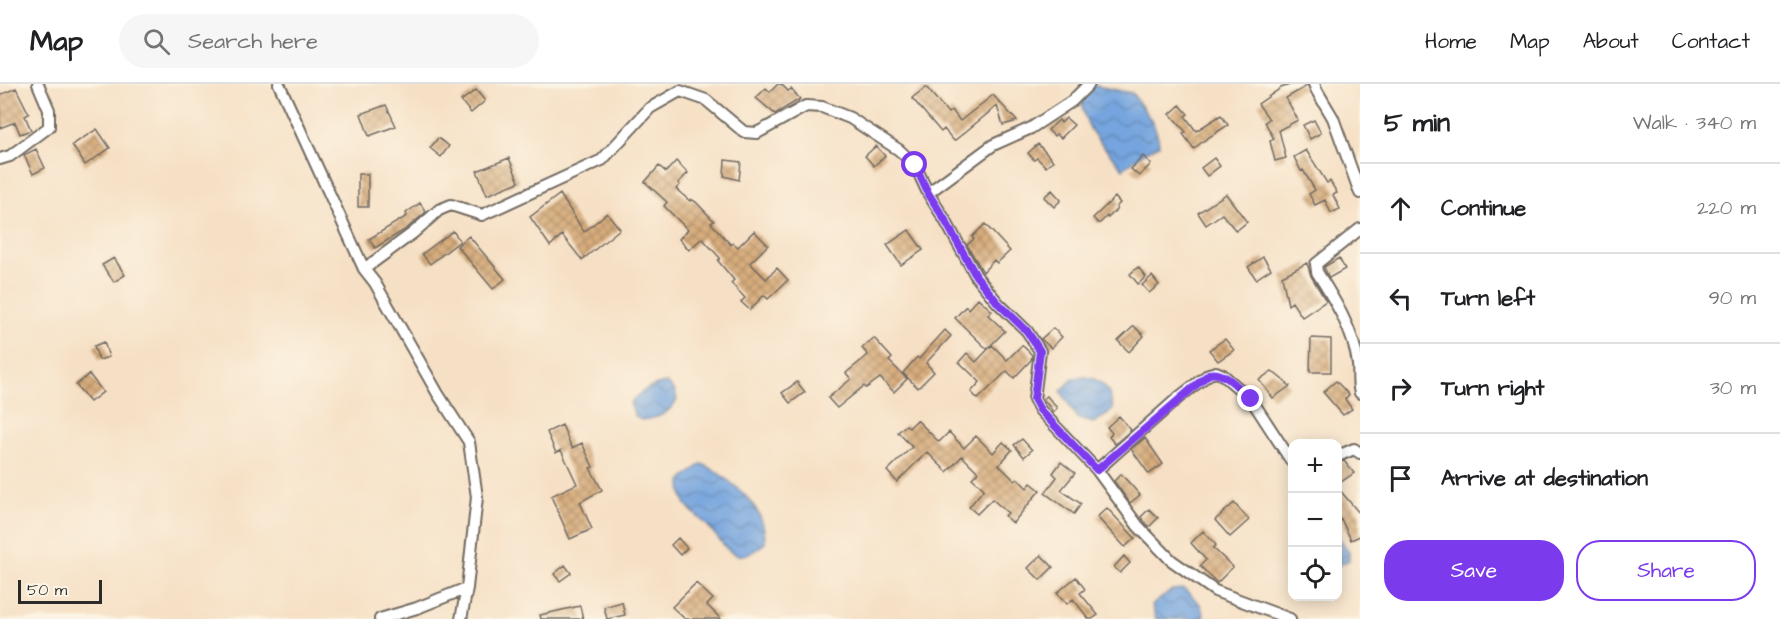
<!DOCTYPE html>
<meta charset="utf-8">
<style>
:root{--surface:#fff;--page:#f6f6f6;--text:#202124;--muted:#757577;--line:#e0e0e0;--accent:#7c3aed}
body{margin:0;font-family:"Architects Daughter",sans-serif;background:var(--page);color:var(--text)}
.controls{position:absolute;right:18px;bottom:18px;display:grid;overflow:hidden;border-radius:12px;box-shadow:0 3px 15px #0003}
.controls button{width:54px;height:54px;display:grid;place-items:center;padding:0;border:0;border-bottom:2px solid var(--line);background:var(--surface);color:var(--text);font:30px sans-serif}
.scale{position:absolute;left:18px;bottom:15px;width:84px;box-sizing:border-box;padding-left:6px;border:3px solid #2b2b2b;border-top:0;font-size:16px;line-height:21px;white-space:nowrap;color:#2b2b2b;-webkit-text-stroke:4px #fcf5e5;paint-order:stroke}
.stop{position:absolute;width:18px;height:18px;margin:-14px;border:4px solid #7c3aed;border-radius:50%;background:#fff}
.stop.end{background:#7c3aed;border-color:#fff;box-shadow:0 2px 6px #0008}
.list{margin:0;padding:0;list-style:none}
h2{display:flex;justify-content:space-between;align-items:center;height:78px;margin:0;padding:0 24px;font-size:26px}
h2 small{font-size:20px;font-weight:400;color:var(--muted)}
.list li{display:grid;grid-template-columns:39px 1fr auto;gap:18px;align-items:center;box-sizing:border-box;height:90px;padding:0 24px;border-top:2px solid var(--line)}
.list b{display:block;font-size:22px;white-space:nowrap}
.list em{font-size:20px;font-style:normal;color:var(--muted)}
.actions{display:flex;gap:12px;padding:18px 24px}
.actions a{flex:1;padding:14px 0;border:2px solid var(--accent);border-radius:24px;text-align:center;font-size:21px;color:var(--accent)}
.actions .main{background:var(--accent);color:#fff}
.icon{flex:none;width:33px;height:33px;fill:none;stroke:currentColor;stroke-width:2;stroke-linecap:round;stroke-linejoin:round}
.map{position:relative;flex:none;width:1360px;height:535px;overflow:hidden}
header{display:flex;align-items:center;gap:36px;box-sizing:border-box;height:84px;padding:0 30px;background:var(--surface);border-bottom:2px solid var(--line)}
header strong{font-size:28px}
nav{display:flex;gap:33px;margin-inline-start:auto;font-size:21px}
.search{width:420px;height:54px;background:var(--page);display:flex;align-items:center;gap:15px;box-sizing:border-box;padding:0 21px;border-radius:33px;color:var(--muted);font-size:22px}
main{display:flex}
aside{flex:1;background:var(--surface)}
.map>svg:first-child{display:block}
.water{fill:url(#water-waves);stroke:#506884;stroke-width:1.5}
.building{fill:url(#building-cross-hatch)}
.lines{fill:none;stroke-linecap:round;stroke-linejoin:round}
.minor-casing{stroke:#726a61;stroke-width:14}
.minor{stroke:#fff;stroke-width:10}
.route{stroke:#7c3aed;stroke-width:8}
</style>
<header>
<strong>Map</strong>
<div class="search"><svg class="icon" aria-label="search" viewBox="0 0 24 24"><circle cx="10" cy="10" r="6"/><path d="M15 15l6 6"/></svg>Search here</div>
<nav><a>Home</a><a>Map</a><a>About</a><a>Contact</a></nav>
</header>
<main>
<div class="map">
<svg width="1360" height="535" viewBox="0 0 1360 535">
<defs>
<pattern id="water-waves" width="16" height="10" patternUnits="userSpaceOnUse" patternTransform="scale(1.5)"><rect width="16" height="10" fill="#75a4de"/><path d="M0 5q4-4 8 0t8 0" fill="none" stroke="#6086b4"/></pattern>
<pattern id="building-cross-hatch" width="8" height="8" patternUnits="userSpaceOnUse" patternTransform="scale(1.5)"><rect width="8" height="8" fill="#d8ad7d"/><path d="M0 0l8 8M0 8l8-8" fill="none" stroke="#af8d67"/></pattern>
</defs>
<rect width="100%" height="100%" fill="#fcf5e5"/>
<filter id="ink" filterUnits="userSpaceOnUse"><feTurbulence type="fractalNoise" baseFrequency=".0167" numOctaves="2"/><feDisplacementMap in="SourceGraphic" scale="12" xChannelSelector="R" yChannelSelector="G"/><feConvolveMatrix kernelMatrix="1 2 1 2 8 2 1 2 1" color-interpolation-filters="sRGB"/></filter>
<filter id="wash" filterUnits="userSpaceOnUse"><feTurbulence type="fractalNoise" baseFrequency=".008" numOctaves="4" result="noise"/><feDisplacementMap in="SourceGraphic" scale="24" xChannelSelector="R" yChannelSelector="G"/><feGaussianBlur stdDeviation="1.35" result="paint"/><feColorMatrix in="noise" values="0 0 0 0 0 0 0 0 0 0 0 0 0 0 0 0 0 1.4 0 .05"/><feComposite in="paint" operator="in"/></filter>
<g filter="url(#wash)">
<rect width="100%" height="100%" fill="#f6e0c5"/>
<path class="water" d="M1091 1 1132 9C1143 25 1158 41 1159 61L1145 68 1123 85C1102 59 1086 51 1081 15Z
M1086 293C1105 296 1110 308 1113 325L1107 331 1093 339 1077 334 1061 307 1074 294Z
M667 299 675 307 677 316C667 331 659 334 641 336L635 332 630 319C640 307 651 301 667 299Z
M701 380C710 382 717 389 725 394 747 411 766 429 765 459 734 485 728 465 708 442 691 425 681 424 681 397Z
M1338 452 1349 468V476L1338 482Z
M1184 505 1200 520 1204 531 1201 535H1156L1152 521 1172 506Z"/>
<g id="blocks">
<path class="building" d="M778 0H781L788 7 791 5 800 15 775 30 756 14 766 4 770 8Z
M1292 0H1307V2L1286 14 1298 36 1279 46 1286 74 1275 77 1270 57 1274 55 1265 38 1269 35 1258 20 1281 4Z
M926 3 948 29 952 26 960 37 993 11 1017 37 1003 41 997 22 954 57 944 45 941 48 912 14Z
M16 4 29 30 25 32 31 46 20 50 15 38 0 44V11Z
M476 6 485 17 471 29 461 17Z
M386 21 396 42 369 52 361 30Z
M1180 21 1188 30 1185 32 1196 47 1221 31 1228 41 1203 57 1194 65 1183 50 1186 48 1170 30Z
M1066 34 1074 41 1061 54 1056 50 1054 52 1048 46 1059 36 1061 39Z
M1314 36 1321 49 1310 55 1303 41Z
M97 45 110 64 85 81 72 61Z
M438 54 449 62 441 73 430 64Z
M1038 60 1053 77 1046 83 1037 74 1034 76 1028 69Z
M876 62 885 72 874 82 865 72Z
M36 65 45 84 33 90 24 71Z
M1306 66 1327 99 1330 97 1337 109 1333 111 1340 125 1331 129 1325 116 1315 121 1309 110 1315 106 1303 86 1301 87 1294 73Z
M1143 72 1151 80 1139 92 1131 85Z
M509 74 519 98 487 111 477 87Z
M1214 74 1220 82 1207 92 1201 84Z
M725 76 741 78 739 96 724 92Z
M676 77 688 89 678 99 680 101 676 105 690 117 691 115 696 118 714 137 711 139 731 161 733 159 738 163 754 147 768 161 750 179 766 195 777 184 788 196 768 215 764 211 750 226 741 218 745 214 731 199 734 196 718 177 720 174 702 154 689 166 679 155 688 146 664 122 667 118 645 98 659 82 666 88Z
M358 90H368V123H358Z
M1052 106 1061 116 1054 123 1044 113Z
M560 110 584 148 607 129 620 145 582 176 562 151 550 162 530 133Z
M1226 110 1247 138 1236 147 1222 130 1206 141 1198 129Z
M1115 113 1120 119 1116 123 1117 125 1108 134 1107 132 1100 139H1098L1093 134Z
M420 119 426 128 406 145 375 164 369 155 407 132 406 129Z
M985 140 1010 167 997 179 994 176 983 188 967 161 974 155 972 153Z
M909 146 923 166 901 181 887 161Z
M453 147 460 157 430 180 422 170Z
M469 152 505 195 493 205 457 162Z
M1263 173 1271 185 1256 195 1248 183Z
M114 174 125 191 114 198 102 181Z
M1339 174 1345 185 1329 194 1324 183Z
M1307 179 1311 192 1326 217 1302 233 1292 218 1288 221 1282 192Z
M1138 183 1146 193 1138 200 1130 190Z
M1152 192 1159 201 1149 209 1142 201Z
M978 214 992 227 988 231 1005 247 987 265 955 234 966 222 968 225Z
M1134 242 1144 252 1129 268 1118 257Z
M1053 244 1062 253 1051 264 1041 255Z
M945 246 951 252 926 279 934 288 918 304 903 289 917 273 919 275Z
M874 254 892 274 889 277 907 295 894 308 880 294 866 304 864 302 837 324 828 314 851 295 846 289 868 271 862 264Z
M1311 254 1331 255V288H1310Z
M1225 255 1234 266 1218 277 1209 266Z
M104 258 109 273 99 276 94 262Z
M992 261 1007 276 1022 261 1032 271 1031 276 1014 294 1007 287 978 315 971 308 980 298 959 278 967 269 976 278Z
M1272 287 1290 302 1273 314 1259 296Z
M89 290 103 308 90 318 76 301Z
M1336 297 1349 311 1345 315 1352 325 1343 331 1323 308Z
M797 298 805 308 790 319 782 309Z
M1047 312 1057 324 1053 328 1043 315Z
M1119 332 1131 346 1115 360 1109 353 1112 349 1107 343Z
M917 336 939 358 949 348 964 364 976 352 993 369 1003 358 1012 366 999 381 1015 397 1018 395 1027 404 1031 399 1040 406 1013 439 1005 432 1008 429 992 415 977 430 969 423 984 405 972 394 978 388 962 372 947 388 927 368 897 398 887 387 912 363 898 348 906 341 909 344Z
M562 341 572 364 582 359 593 383 590 384 602 406 580 418 592 445 570 455 551 412 577 400 561 366 556 369 547 348Z
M1145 354 1163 380 1149 390 1131 365Z
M1022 355 1032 366 1024 373 1014 361Z
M1344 377 1354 389 1338 400V379Z
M1061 378 1075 389 1061 406 1081 420 1074 430 1045 409 1057 393 1053 389Z
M1121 390 1140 411 1130 419 1114 397Z
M1338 404 1360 430V452L1351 456 1341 435 1338 439Z
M1234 419 1249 436 1230 453 1215 436Z
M1107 424 1135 454 1125 463 1097 433Z
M1149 425 1158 434 1149 443 1141 433Z
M1203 447 1216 461 1213 464 1233 483 1217 499 1200 482 1206 476 1191 459Z
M678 454 687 464 680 471 671 461Z
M1041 471 1053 483 1040 496 1028 484Z
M1124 472 1130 479 1120 489 1114 483Z
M565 481 571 489 560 497 554 490Z
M1076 493 1085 505 1080 509 1098 531 1092 535H1089L1073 515 1067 520 1057 509Z
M696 499 713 515 707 521 721 535H685L672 523Z
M622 518 625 531 607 535 604 523Z
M580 522 583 535H541L540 531Z"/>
</g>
</g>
<g filter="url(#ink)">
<use href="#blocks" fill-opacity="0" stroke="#726a61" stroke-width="1.5"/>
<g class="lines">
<g class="minor-casing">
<path id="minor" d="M279 0 364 185 375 199 438 310 469 358 477 413 467 504 417 524 380 535
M1314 0 1317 7 1333 34 1360 109
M0 75 10 72 49 43V26L38 0
M928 109 993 61 1031 44 1072 17 1089 0
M1360 145 1316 180 1317 188C1334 215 1354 247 1358 280 1359 290 1357 298 1360 309
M364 185 413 149 439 126 451 121 482 131 602 76 650 24 680 7 706 16 744 48 757 49 806 22 822 23 850 34 899 66 915 81 928 109 945 136 976 192 998 219 1027 247 1040 267 1034 315 1040 326 1097 386 1138 442 1171 476 1215 507 1290 535
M1338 372 1354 365 1360 369
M1097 386 1178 314 1209 290 1216 288 1223 291 1251 315 1292 378
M461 535 467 504"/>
</g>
<use href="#minor" class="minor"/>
</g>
</g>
<g class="lines" filter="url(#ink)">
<path class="route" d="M915 81 928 109 945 136 976 192 998 219 1027 247 1040 267 1034 315 1040 326 1097 386 1209 290C1225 286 1239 305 1251 315"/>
</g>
</svg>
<div class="controls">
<button>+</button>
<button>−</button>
<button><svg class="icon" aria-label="locate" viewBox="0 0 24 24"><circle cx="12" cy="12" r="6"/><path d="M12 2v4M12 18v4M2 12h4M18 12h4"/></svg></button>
</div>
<div class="scale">50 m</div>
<div class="stop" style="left:915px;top:81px"></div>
<div class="stop end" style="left:1251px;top:315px"></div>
</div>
<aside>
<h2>5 min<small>Walk · 340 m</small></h2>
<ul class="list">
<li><svg class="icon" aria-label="ahead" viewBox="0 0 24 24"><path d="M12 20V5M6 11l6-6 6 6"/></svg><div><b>Continue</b></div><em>220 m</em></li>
<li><svg class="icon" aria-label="left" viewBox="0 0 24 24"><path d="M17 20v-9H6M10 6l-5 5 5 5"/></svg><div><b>Turn left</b></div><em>90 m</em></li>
<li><svg class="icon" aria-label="right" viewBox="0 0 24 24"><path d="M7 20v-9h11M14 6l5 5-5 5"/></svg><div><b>Turn right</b></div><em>30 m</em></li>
<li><svg class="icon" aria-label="arrive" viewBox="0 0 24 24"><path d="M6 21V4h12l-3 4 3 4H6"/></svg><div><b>Arrive at destination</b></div></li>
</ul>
<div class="actions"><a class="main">Save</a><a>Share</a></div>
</aside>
</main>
